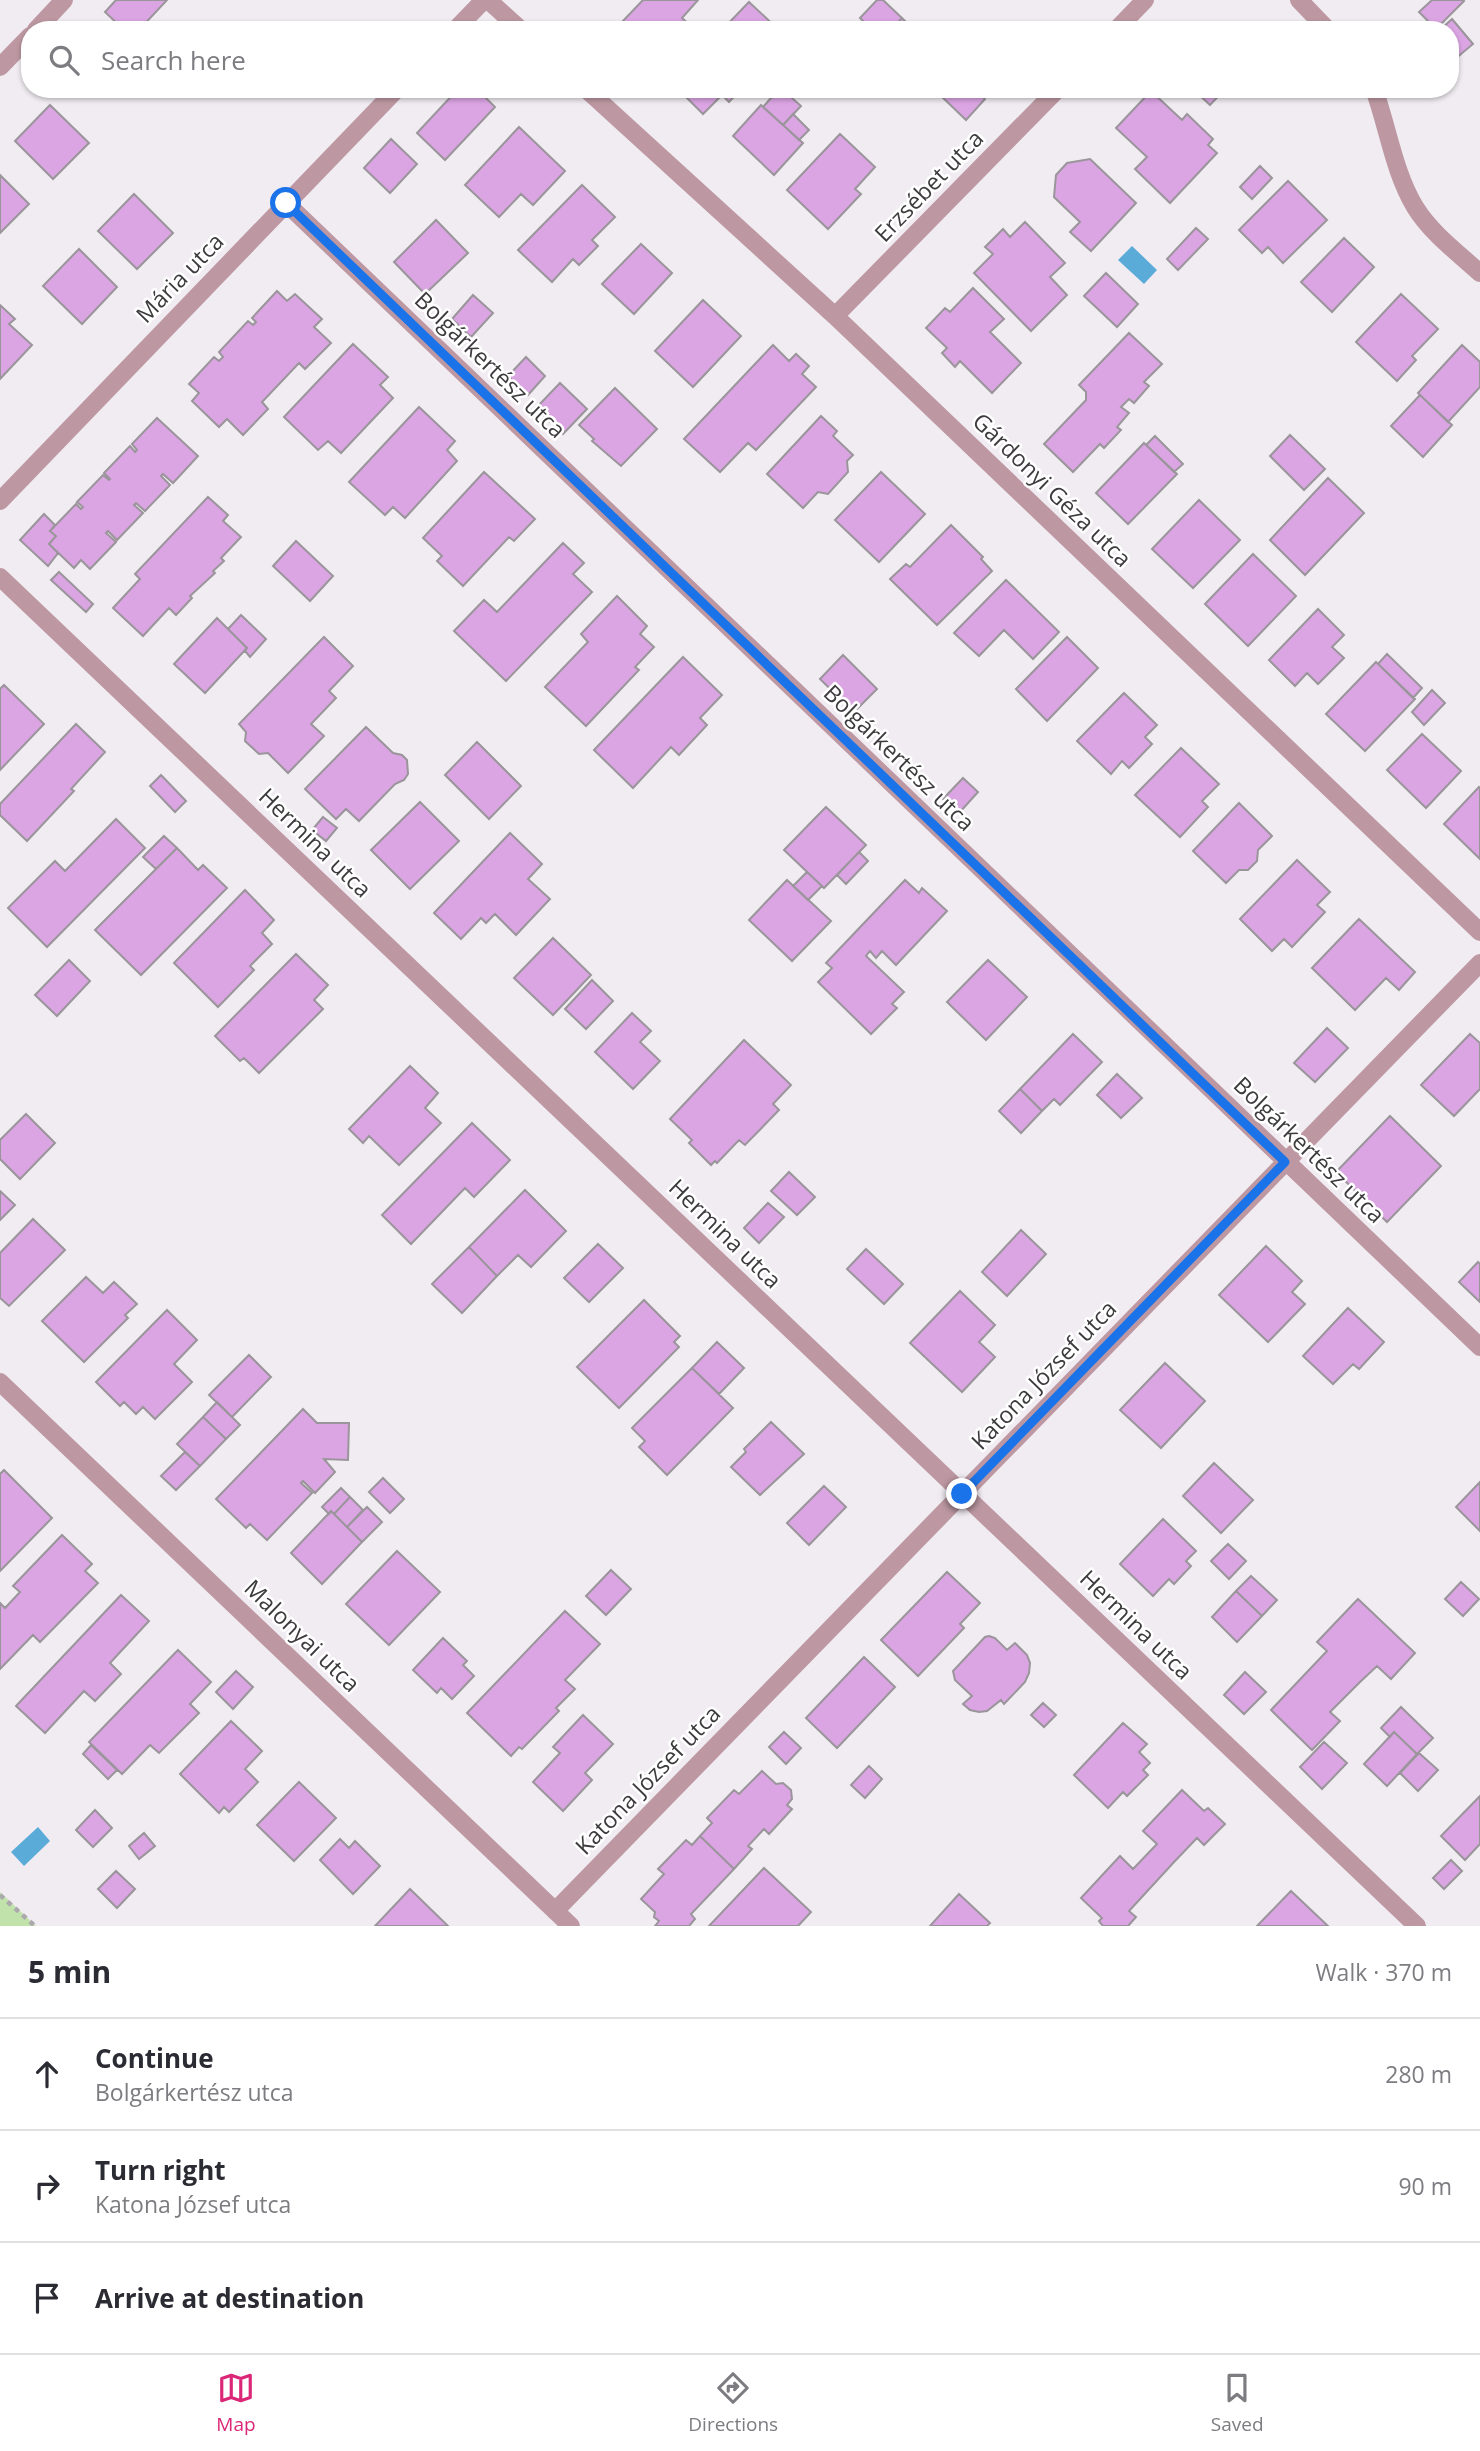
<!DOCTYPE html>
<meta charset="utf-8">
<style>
:root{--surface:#fff;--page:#f2f2f3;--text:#2b2b33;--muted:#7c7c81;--line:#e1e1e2;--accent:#db2777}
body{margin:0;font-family:"Open Sans",sans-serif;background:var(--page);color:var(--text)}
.stop{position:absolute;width:21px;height:21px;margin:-16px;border:5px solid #1a73e8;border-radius:50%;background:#fff}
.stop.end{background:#1a73e8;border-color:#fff;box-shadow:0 2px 7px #0008}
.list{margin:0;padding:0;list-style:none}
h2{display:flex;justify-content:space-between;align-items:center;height:91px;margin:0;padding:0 28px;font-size:30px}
h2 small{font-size:23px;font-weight:400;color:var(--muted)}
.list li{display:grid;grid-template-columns:46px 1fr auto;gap:21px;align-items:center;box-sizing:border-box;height:112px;padding:0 28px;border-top:2px solid var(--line)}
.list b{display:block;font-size:26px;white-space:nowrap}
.list p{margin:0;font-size:23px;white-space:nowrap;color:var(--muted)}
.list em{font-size:23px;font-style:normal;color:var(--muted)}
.icon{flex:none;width:38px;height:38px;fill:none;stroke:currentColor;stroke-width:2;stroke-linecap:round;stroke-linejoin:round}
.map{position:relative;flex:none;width:1480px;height:1926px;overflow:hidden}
.search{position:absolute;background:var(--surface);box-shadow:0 2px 5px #0004;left:21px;right:21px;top:21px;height:77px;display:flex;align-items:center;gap:18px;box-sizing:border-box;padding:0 24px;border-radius:28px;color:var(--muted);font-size:26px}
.sheet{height:427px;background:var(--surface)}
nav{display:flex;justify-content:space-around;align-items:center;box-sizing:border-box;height:98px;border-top:2px solid var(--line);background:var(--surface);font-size:19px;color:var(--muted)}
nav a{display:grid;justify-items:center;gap:4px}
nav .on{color:var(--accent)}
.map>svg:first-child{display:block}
.green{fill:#c1e3ab}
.water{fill:#5babd9}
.building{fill:#dba5e3;stroke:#9a959a;stroke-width:2}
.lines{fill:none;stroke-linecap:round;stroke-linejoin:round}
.path{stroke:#aca9ad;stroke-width:4.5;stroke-dasharray:5 5;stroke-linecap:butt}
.street{stroke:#bd98a2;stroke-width:18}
.route{stroke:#1a73e8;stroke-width:9}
.labels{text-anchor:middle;stroke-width:5;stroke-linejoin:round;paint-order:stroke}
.street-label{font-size:23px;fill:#3d3b3d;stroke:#fff}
</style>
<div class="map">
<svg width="1480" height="1926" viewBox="0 0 1480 1926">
<rect width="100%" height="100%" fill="#f1ecf2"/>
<path class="green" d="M0 1892 36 1926H0Z"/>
<path class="water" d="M1132 246 1157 270 1144 284 1118 260Z
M38 1827 50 1841 24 1866 11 1852Z"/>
<path class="building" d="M116 0H167L139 30H124L105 12Z
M643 0H698L682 18 694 29 625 30 620 24Z
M877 0H883L902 18 891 30H872L860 18Z
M1432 0H1463L1464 1 1436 29 1419 12Z
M749 2 779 30H722Z
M902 18 914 30H891Z
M1452 19 1473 44 1454 60 1450 56V30H1440Z
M458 89H477L495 107 445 160 417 133Z
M678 89H741L729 102 722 95 703 114Z
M779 89H782L801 106 783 125 763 107Z
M944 89H974L985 99 966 120 939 94Z
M1193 89H1225L1210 105Z
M1151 91 1182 120 1187 114 1213 139 1208 145 1217 153 1170 203 1135 169 1147 157 1116 128Z
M50 105 89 143 53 179 15 141Z
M761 105 803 143 774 175 733 136Z
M793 114 809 130 799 140 783 125Z
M519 127 565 171 533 205 521 194 499 217 465 185Z
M840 134 875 167 855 189 861 194 828 229 787 190Z
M391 139 417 164 390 193 364 168Z
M1090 159 1136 203 1091 251 1070 232 1080 222 1054 197 1056 175 1067 163Z
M1260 166 1272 178 1252 199 1240 187Z
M0 175 29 204 0 233Z
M1288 181 1327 220 1283 263 1268 247 1262 253 1239 230Z
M582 185 615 217 592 240 598 246 579 265 573 259 552 282 518 250Z
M134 194 173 233 137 269 98 231Z
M436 220 468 253 425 294 394 262Z
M1025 222 1065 263 1050 277 1067 295 1031 331 974 273 993 254 985 247 1003 229 1010 237Z
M1196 228 1208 239 1178 270 1167 259Z
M1344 238 1374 267 1332 312 1301 282Z
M641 244 672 273 634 314 602 284Z
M79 249 117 287 82 324 43 286Z
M1106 273 1138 304 1117 327 1084 296Z
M973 288 1004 319 990 332 1021 363 992 393 960 361 955 367 942 353 947 348 926 328 945 308 950 312Z
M277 291 287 301 295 294 322 319 314 327 331 343 305 369 299 363 262 402 268 409 243 435 227 419 219 427 192 401 199 393 189 384 214 357 219 361 223 357 219 352 248 321 253 325 256 322 252 318Z
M1401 294 1438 329 1412 356 1416 360 1397 381 1356 342Z
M473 295 493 313 471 337 452 319Z
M703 300 741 336 693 387 655 351Z
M0 305 15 319 9 324 32 345 0 379Z
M1129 333 1162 364 1144 382 1149 386 1134 403 1129 399 1121 407 1129 413 1117 427 1121 430 1104 448 1100 444 1073 472 1044 444 1086 400V392L1079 385Z
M353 344 388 377 380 385 393 398 341 453 328 441 318 450 284 417Z
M773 345 789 361 796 354 809 366 802 374 816 387 756 450 748 443 720 472 684 439Z
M1462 345 1480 362V387L1448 422 1418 393Z
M526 357 545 376 528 395 508 376Z
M560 383 587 409 563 434 536 408Z
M615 388 657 429 621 466 592 441 594 439 579 425Z
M1420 395 1452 425 1423 457 1391 426Z
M419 407 455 441 447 450 457 461 405 518 393 507 385 515 349 482Z
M821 416 837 431 833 436 853 455 847 461 848 472 828 494 818 492 803 508 767 474Z
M157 418 198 456 173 483 163 474 161 476 170 485 145 511 136 503 134 505 143 513 117 540 108 531 106 533 116 542 90 569 81 560 74 568 49 544 56 536 50 531 76 504 81 509 83 507 77 502 103 475 109 480 110 479 104 473 130 446 135 452 137 450 132 444Z
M1290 435 1325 469 1304 490 1270 456Z
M1155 436 1183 464 1174 472 1146 445Z
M1144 443 1177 474 1128 524 1096 493Z
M484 472 535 519 514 541 509 537 463 586 437 561 442 556 423 538Z
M881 472 925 514 879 562 835 520Z
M1328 478 1364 513 1305 575 1270 540Z
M208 497 228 515 223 521 241 537 221 558 224 561 213 571 215 573 190 596 192 598 176 615 169 608 143 636 113 608 140 579 135 574Z
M1199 500 1240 540 1193 588 1152 549Z
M44 514 55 525 50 531 56 536 49 544 58 553 48 566 20 540Z
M951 525 983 557 981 559 992 571 937 625 890 579 906 564 910 567Z
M296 541 333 576 310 601 273 566Z
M563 543 584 563 573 574 592 592 506 681 454 631 484 600 497 612Z
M1253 554 1296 596 1248 646 1205 604Z
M59 572 93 604 86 612 51 580Z
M1006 580 1059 632 1033 659 1004 630 979 656 954 633Z
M617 596 647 626 640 634 654 647 635 667 639 670 586 726 545 687 588 642 581 634Z
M1318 609 1344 635 1332 647 1344 658 1318 684 1307 673 1295 686 1269 660Z
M241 615 266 639 250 657 245 651 247 648 228 629Z
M217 618 247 648 205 693 174 664Z
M324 637 353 666 329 691 336 698 311 724 324 736 288 773 268 753 259 754 245 741 246 732 239 724Z
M1067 637 1098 668 1047 721 1016 689Z
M1387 654 1422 688 1413 698 1378 664Z
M843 655 877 689 854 712 820 679Z
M683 657 722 695 700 718 707 725 679 755 671 747 633 788 594 750Z
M1376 662 1415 699 1365 751 1326 714Z
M4 685 44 724 0 770V689Z
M1432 690 1445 703 1424 725 1412 712Z
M1124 693 1157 725 1145 737 1152 744 1129 768 1122 761 1111 774 1077 741Z
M76 724 105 752 71 789 74 791 27 841 0 815V804Z
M366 727 393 753 402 755 407 760 408 774 404 780 395 784 359 821 346 809 336 819 305 789Z
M1422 734 1461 771 1426 808 1387 770Z
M477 742 521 786 489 819 445 775Z
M1181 748 1219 784 1202 801 1208 807 1180 837 1135 795Z
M161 775 186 801 175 812 150 786Z
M963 778 978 792 959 813 943 799Z
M1479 787 1480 788V859L1444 824Z
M420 802 459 841 410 889 371 850Z
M1239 803 1272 836 1258 850 1257 861 1248 870H1239L1226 883 1193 851Z
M826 807 866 845 824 888 784 850Z
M323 817 337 828 326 841 312 830Z
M116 819 145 848 47 947 8 908 55 861 65 871Z
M510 833 542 864 528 879 550 899 516 935 495 914 486 923 481 918 461 939 434 913Z
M164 836 177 848 156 869 143 857Z
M177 848 198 870 203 865 227 888 141 975 95 930Z
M859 852 868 861 846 884 837 875Z
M1297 860 1330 892 1317 905 1325 912 1292 947 1284 939 1272 951 1240 919Z
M807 872 822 886 808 900 793 886Z
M787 880 831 921 792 961 749 920Z
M905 880 919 893 922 888 947 911 896 965 882 951 876 958 870 951 866 956 904 992 892 1004 897 1008 871 1034 818 982 832 968 826 963Z
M245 890 274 920 262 933 272 944 250 966 254 970 218 1007 174 963Z
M1359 919 1415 972 1399 990 1386 978 1355 1010 1312 968Z
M553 938 591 975 553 1015 514 978Z
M296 954 328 985 314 1000 323 1009 259 1073 244 1058 240 1061 215 1036Z
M69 960 90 981 57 1016 35 995Z
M988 960 1027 997 986 1040 947 1002Z
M592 980 613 1001 586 1029 565 1009Z
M632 1013 651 1031 640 1042 660 1061 633 1089 595 1052Z
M1327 1028 1348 1048 1315 1082 1294 1063Z
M1073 1034 1102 1062 1060 1105 1054 1099 1042 1111 1020 1089Z
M1470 1034 1480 1043V1089L1454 1116 1421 1085Z
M744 1040 791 1085 773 1104 779 1110 745 1145 739 1140 717 1163 715 1161 711 1165 689 1143 692 1140 670 1119Z
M410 1066 438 1093 425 1108 441 1123 399 1165 369 1136 363 1143 349 1129Z
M1117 1074 1142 1098 1121 1118 1097 1095Z
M1020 1089 1042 1111 1021 1133 999 1111Z
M26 1114 55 1143 20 1179 0 1159V1140Z
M1390 1116 1441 1166 1387 1222 1336 1172Z
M472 1123 510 1160 474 1197 465 1188 411 1244 382 1215Z
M789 1172 815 1197 797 1215 771 1191Z
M525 1190 566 1231 531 1267 518 1255 497 1276 469 1247Z
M0 1191 15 1205 0 1220Z
M768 1203 784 1217 759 1243 744 1228Z
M33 1219 65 1250 9 1306 0 1298V1253Z
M1021 1230 1046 1254 1007 1296 982 1272Z
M598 1244 623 1268 589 1302 564 1278Z
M1266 1246 1302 1281 1292 1292 1305 1304 1268 1342 1219 1295Z
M469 1247 497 1276 462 1313 432 1284Z
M866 1249 903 1284 884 1304 847 1269Z
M1478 1262 1480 1264V1302L1459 1282Z
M86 1277 103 1293 114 1282 137 1304 125 1315 128 1318 84 1362 42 1321Z
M960 1291 995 1325 979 1342 995 1357 962 1392 910 1343Z
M644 1300 680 1336 674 1342 679 1347 619 1408 577 1367Z
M1348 1308 1384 1342 1359 1369 1353 1364 1333 1384 1303 1356Z
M167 1310 197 1340 174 1364 192 1382 155 1419 143 1407 136 1414 124 1402 120 1406 96 1382Z
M717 1342 744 1368 719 1394 692 1368Z
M249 1355 271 1377 232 1417 209 1395Z
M1165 1363 1205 1401 1161 1448 1120 1410Z
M692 1368 733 1408 667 1475 639 1447 645 1441 632 1428Z
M217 1402 240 1425 226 1439 203 1417Z
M303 1409 317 1423H349L348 1460 324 1459 335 1472 315 1493 303 1481 301 1483 312 1493 267 1540 250 1524 246 1528 216 1499Z
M203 1417 226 1439 200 1466 177 1444Z
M771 1422 804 1454 760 1495 731 1467 746 1452 744 1449Z
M185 1452 200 1466 176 1490 161 1476Z
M1214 1463 1253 1500 1221 1533 1183 1496Z
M4 1470 52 1518 0 1571V1474Z
M383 1478 404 1499 390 1513 369 1492Z
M1480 1482V1531L1456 1507Z
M824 1486 846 1507 809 1545 787 1523Z
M341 1488 350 1497 334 1514 331 1511 329 1514 322 1507Z
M350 1497 363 1510 347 1527 334 1514Z
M367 1507 382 1522 362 1542 347 1527Z
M331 1511 362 1542 322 1584 291 1553Z
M1163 1519 1196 1551 1186 1561 1191 1566 1174 1584 1169 1579 1153 1596 1120 1564Z
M62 1535 92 1564 85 1571 98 1583 40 1642 33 1635 0 1669V1603L5 1608 20 1592 13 1586Z
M1228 1544 1246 1561 1229 1579 1211 1561Z
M397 1551 440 1592 389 1645 346 1604Z
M611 1570 631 1589 606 1615 586 1596Z
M947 1572 980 1603 960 1624 964 1628 918 1676 881 1640Z
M1251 1576 1277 1600 1262 1616 1236 1591Z
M1461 1582 1479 1599 1463 1616 1445 1599Z
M1236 1591 1262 1616 1237 1642 1212 1617Z
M121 1595 149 1621 110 1663 121 1674 95 1701 84 1691 45 1733 16 1706Z
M1358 1599 1415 1653 1391 1679 1377 1666 1360 1682 1330 1712 1340 1721 1312 1750 1271 1710 1327 1651 1317 1642Z
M565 1611 600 1644 565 1680 575 1689 556 1708 559 1711 522 1749 519 1747 511 1756 467 1713Z
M989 1636 995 1638 1007 1650 1015 1643 1027 1655 1030 1663 1029 1673 1025 1682 1004 1704 1001 1700 987 1711 979 1712 970 1710 963 1704 972 1696 955 1680 953 1671 985 1637Z
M443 1638 467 1661 463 1665 474 1676 452 1699 441 1688 437 1693 413 1670Z
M178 1650 211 1682 190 1704 199 1713 159 1753 150 1745 122 1774 89 1742Z
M864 1657 895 1687 837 1748 806 1718Z
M236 1671 253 1687 233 1709 216 1692Z
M1245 1672 1266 1692 1244 1714 1224 1695Z
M1043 1703 1056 1715 1044 1727 1031 1715Z
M1401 1707 1433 1738 1417 1754 1394 1732 1390 1737 1381 1728Z
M583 1715 613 1744 585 1773 592 1780 563 1811 533 1782 560 1753 553 1747Z
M231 1721 262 1751 245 1769 258 1782 229 1812 224 1807 219 1813 180 1774Z
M1123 1723 1147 1744 1139 1752 1150 1763 1143 1770 1148 1775 1127 1796 1123 1792 1108 1808 1074 1775Z
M784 1732 801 1748 786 1764 769 1747Z
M1394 1732 1417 1754 1387 1786 1364 1764Z
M1324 1742 1347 1763 1322 1789 1300 1767Z
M91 1745 117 1770 108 1779 83 1754Z
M1419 1753 1438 1770 1418 1791 1400 1773Z
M869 1766 882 1779 865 1798 851 1785Z
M762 1771 776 1784 783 1783 791 1790 792 1799 787 1805 792 1809 769 1834 764 1829 748 1846 752 1849 734 1869 700 1836 712 1823 707 1818 734 1790 739 1794Z
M299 1782 336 1818 294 1861 257 1825Z
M1182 1790 1204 1811 1208 1808 1225 1824 1204 1845 1197 1838 1175 1861 1129 1911 1136 1917 1128 1926H1103L1099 1921 1102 1918 1081 1898 1120 1856 1133 1869 1157 1844 1143 1831Z
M1480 1796V1844L1465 1860 1441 1836Z
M95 1810 112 1828 93 1847 76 1830Z
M144 1833 155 1846 139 1859 129 1846Z
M700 1836 734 1869 691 1914 695 1919 689 1926H655L659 1921 654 1917 655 1912 641 1899 664 1874 658 1869 686 1840 692 1845Z
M340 1839 349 1848 355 1841 380 1866 353 1894 320 1860Z
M1451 1860 1462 1871 1444 1889 1433 1878Z
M764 1868 811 1912 798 1926H709Z
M116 1871 135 1889 117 1908 98 1889Z
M410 1889 448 1926H375Z
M1291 1891 1328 1926H1257Z
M959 1894 990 1923 987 1926H930Z"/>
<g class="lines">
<path class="path" d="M0 1895 35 1926"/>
<path class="street" d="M488 0 521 30
M1299 0 1328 30
M36 30 64 0
M455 30 484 0
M1116 30 1145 0
M0 67 30 36
M586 89 835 316 1480 932
M1374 89C1388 128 1394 172 1415 207 1431 233 1458 253 1480 273
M286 203 1480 1347
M835 316 1058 89
M0 501 397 89
M0 577 1417 1926
M0 1382 571 1926
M555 1911 1480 963"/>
</g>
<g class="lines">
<path class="route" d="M286 203 1285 1162 962 1494"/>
</g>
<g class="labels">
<g class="street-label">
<text transform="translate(929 186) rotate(-46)" y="8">Erzsébet utca</text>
<text transform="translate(180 278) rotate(-46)" y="8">Mária utca</text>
<text transform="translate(490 365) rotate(44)" y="8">Bolgárkertész utca</text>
<text transform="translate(1052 490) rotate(44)" y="8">Gárdonyi Géza utca</text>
<text transform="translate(899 758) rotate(44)" y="8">Bolgárkertész utca</text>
<text transform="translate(315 843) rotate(44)" y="8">Hermina utca</text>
<text transform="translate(1309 1150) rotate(44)" y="8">Bolgárkertész utca</text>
<text transform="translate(725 1234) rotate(44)" y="8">Hermina utca</text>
<text transform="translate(1044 1375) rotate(-46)" y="8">Katona József utca</text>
<text transform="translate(1136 1625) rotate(44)" y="8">Hermina utca</text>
<text transform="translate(302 1636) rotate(44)" y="8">Malonyai utca</text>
<text transform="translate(648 1780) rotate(-46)" y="8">Katona József utca</text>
</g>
</g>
</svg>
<div class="stop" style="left:286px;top:203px"></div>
<div class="stop end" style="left:962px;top:1494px"></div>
<div class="search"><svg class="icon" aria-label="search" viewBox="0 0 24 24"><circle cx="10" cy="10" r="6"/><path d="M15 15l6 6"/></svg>Search here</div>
</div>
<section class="sheet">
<h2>5 min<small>Walk · 370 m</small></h2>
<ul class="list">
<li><svg class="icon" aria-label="ahead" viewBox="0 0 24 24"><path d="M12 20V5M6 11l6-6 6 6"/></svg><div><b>Continue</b><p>Bolgárkertész utca</p></div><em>280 m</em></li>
<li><svg class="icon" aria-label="right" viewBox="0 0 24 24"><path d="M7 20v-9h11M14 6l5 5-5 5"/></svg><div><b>Turn right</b><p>Katona József utca</p></div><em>90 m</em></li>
<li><svg class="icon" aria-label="arrive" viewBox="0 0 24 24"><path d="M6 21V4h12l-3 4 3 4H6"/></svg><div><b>Arrive at destination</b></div></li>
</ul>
</section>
<nav>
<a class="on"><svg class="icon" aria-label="map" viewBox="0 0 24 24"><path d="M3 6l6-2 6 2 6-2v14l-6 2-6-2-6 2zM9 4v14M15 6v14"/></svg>Map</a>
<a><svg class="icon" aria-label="directions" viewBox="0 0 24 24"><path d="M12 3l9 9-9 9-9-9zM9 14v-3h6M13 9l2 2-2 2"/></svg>Directions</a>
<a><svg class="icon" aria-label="saved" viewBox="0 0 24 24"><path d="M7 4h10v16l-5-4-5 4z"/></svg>Saved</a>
</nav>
